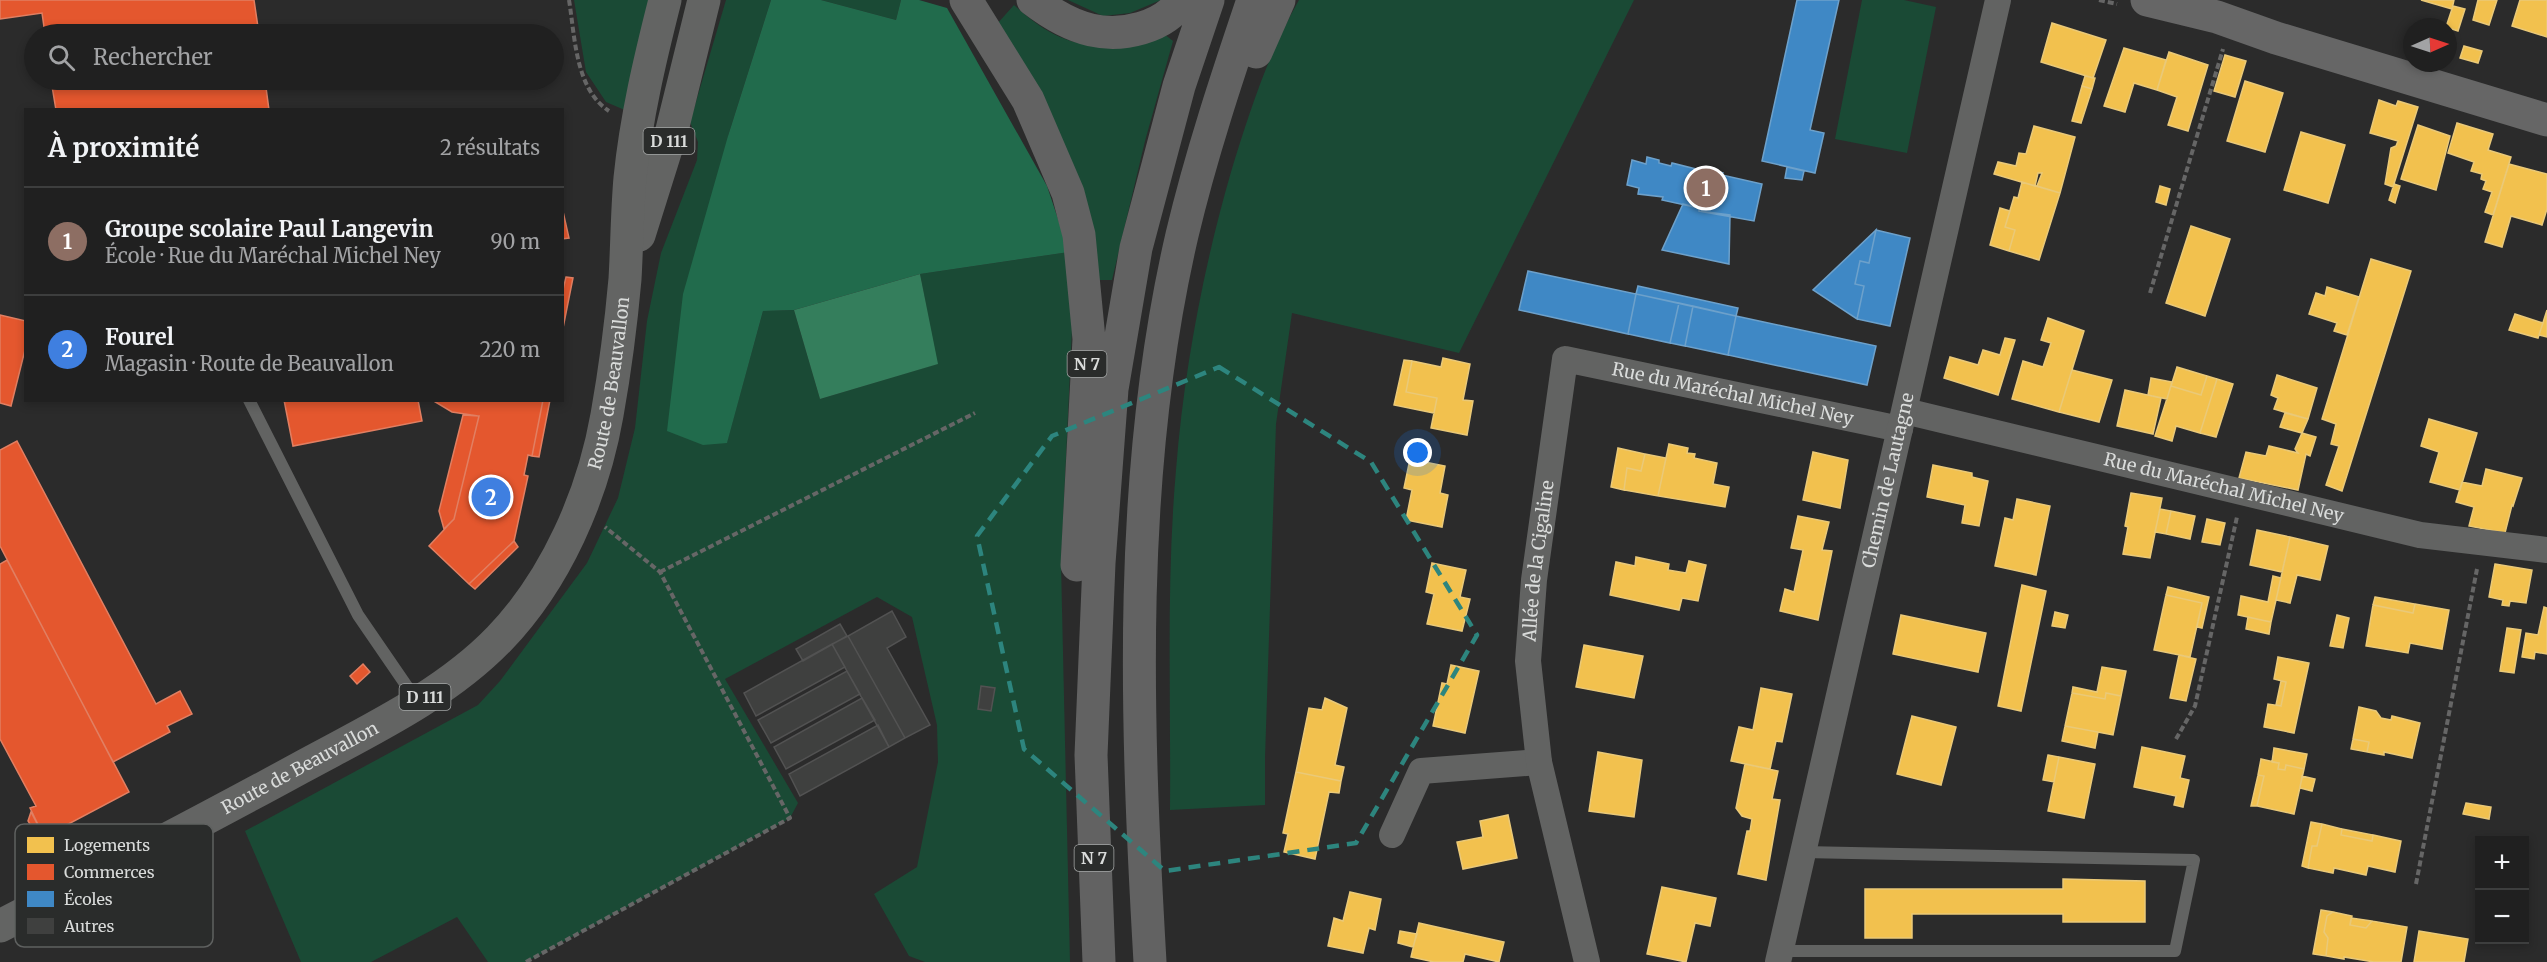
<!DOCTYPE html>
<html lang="fr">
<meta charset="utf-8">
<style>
:root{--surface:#202020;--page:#282829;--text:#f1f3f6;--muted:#a2a3a5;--line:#3d3e3e;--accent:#8c9099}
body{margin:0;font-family:Merriweather,serif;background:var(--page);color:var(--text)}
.controls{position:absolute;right:18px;bottom:18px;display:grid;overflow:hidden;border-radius:0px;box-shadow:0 3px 9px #0003}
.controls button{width:54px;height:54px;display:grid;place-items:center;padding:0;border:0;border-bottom:2px solid var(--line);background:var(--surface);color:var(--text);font:30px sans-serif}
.compass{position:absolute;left:2403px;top:18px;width:54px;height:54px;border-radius:50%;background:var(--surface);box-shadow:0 3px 9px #0003;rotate:87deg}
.you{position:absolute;left:1418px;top:453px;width:21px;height:21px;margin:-15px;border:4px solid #fff;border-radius:50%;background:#1a73e8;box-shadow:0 0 0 9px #1a73e833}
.badge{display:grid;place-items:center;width:39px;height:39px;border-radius:50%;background:var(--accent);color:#fff;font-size:20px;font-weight:700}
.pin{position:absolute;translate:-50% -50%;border:3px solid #fff;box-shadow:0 2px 6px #0006}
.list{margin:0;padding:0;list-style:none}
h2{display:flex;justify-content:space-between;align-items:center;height:78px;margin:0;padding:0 24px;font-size:26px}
h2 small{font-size:20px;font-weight:400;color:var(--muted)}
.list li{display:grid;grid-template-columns:39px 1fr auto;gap:18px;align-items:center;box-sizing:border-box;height:108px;padding:0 24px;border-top:2px solid var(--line)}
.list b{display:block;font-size:22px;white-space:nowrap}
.list p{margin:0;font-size:20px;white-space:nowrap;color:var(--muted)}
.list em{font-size:20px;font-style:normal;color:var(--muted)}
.icon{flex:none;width:33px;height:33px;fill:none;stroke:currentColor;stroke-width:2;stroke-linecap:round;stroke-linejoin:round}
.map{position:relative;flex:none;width:2547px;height:962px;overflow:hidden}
.search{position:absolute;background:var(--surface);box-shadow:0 3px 9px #0003;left:24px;top:24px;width:540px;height:66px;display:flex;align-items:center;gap:15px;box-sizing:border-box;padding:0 21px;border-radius:33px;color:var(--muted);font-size:22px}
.panel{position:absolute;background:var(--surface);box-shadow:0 3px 9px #0003;left:24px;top:108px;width:540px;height:294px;border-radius:0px}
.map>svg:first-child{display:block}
.green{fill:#1a4a35}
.forest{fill:#216b4c}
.water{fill:#347e5c}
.homes{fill:#f2c14e;stroke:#eac978;stroke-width:1.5}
.shops{fill:#e4572e;stroke:#e17f62;stroke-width:1.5}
.schools{fill:#3f88c5;stroke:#6da1cb;stroke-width:1.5}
.building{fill:#3f403f;stroke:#525252;stroke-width:1.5}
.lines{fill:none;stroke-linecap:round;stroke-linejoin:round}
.path{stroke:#666;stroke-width:4;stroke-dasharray:6 3;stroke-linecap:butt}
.service{stroke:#626362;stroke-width:12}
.minor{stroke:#626362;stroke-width:26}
.secondary{stroke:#666;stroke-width:33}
.primary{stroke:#636463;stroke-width:33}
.trunk{stroke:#626262;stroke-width:33}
.marked{fill:none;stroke:#2d857e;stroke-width:4.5;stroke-dasharray:12 8;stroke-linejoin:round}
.labels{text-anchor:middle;stroke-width:6;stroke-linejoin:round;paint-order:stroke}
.shield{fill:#2a2c2b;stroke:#a4a6a6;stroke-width:1.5}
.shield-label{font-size:16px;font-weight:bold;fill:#d9dbda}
.street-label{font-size:18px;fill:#d9dbda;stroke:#2a2c2b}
.key{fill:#2a2c2b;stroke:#5f6160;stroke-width:1.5}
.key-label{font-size:16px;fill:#d9dbda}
</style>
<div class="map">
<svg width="2547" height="962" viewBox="0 0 2547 962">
<rect width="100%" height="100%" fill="#2b2b2b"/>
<path class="green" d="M574 0H650L627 111 606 102 586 72Z
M726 0H771L728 136 727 442 763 311 794 310 820 399 937 364 920 274 1069 252 1072 329 1061 564 1070 962H925L909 956 874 894 917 867 938 762 937 725 912 617 877 597 725 679 798 803 790 818 526 962H488L457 917 371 962H301L245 831 478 705 500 681 587 563 618 498 635 428 647 321 661 253 697 160 698 142 690 122Z
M821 0H901L896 20Z
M1068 0H1161L1130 13 1103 16Z
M1299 0H1634L1459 353 1292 313 1276 424 1265 758V805L1170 810C1171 697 1166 583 1176 470 1184 370 1203 269 1231 172 1249 113 1268 54 1299 0Z
M1862 0H1904L1936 7 1907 153 1835 139Z
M1014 5C1034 23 1057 41 1086 44 1104 46 1144 37 1164 34L1173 41 1145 141 1112 280H1097L997 24Z"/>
<path class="forest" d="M771 0H821L896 20 901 0H919L947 8 1047 186 1069 252 920 274 794 310 763 311 727 443 703 445 667 431 683 294 728 136Z"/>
<path class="water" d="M920 274 938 364 820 399 794 310Z"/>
<path class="homes" d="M2421 0H2454L2452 9Z
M2478 0H2497L2489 25 2473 20Z
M2520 0H2547V37L2512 26Z
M2453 6 2465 9 2458 31 2446 27Z
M2052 23 2106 40 2093 78 2041 62Z
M2464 46 2482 51 2478 63 2460 58Z
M2124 48 2166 60 2157 90 2134 83 2125 112 2104 106Z
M2169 52 2208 65 2188 131 2168 125 2177 97 2157 90Z
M2225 55 2246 61 2235 97 2214 91Z
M2085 76 2095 78 2092 89 2082 86Z
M2245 81 2283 93 2265 152 2227 141Z
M2082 86 2092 89 2081 123 2072 121Z
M2379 100 2396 106 2398 101 2418 107 2393 187 2385 184 2391 148 2396 146 2398 141 2370 133Z
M2457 123 2493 134 2488 150 2511 157 2493 215 2485 212 2492 192 2483 189 2486 181 2481 179 2482 174 2471 171 2474 162 2448 153Z
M2418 125 2450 136 2436 190 2401 179Z
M2034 126 2075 137 2060 193 2037 186 2042 173H2038L2035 186 1994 174 1998 162 2016 166 2019 153 2026 154Z
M2301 132 2345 145 2328 203 2284 190Z
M2509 164 2547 174V209L2542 225 2511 216 2502 247 2485 242Z
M2022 182 2060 193 2039 260 2009 251 2015 230 2005 227 2014 197 2018 198Z
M2394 184 2400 186 2395 203 2389 200Z
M2160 186 2170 189 2166 205 2156 202Z
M2000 208 2010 211 2005 227 2015 230 2009 251 1990 245Z
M2191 226 2230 239 2205 316 2166 303Z
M2371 259 2411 271 2342 491 2326 485 2339 446 2331 444 2336 424 2322 419Z
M2327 287 2359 297 2347 335 2334 331 2337 323 2309 314 2316 293 2325 296Z
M2547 310V337L2539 335Z
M2515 314 2543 323 2538 338 2509 330Z
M2048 318 2084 331 2059 412 2012 399 2023 361 2043 367 2051 343 2041 340Z
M2005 338 2015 340 1998 395 1944 378 1950 357 1978 365 1983 350 2000 355Z
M1443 358 1470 364 1463 400 1473 401 1467 435 1431 428 1437 398 1406 392 1412 361 1441 367Z
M1404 360 1412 361 1406 392 1437 398 1434 413 1394 405Z
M2177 367 2207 376 2201 395 2171 386Z
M2072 370 2112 380 2099 422 2059 412Z
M2277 375 2317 388 2308 419 2274 409 2278 398 2271 395Z
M2207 376 2217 379 2200 433 2176 426 2172 441 2155 436 2171 386 2201 395Z
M2151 378 2172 382 2167 399 2148 395Z
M2217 379 2233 384 2216 437 2200 433Z
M2125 390 2161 398 2153 434 2117 426Z
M2285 413 2308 419 2302 433 2280 427Z
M2429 419 2477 433 2460 490 2430 482 2439 452 2421 446Z
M2302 433 2316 437 2310 456 2306 454 2298 490 2239 478 2246 452 2266 456 2269 446 2298 453 2295 449Z
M1669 444 1688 448 1687 453 1695 454 1694 458 1717 463 1713 484 1729 487 1725 507 1658 496Z
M1618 448 1645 454 1641 471 1627 468 1624 490 1611 487Z
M1813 452 1848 460 1840 508 1803 500Z
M1645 454 1666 458 1658 496 1624 490 1627 468 1641 471Z
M1410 459 1445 466 1440 493 1448 495 1442 527 1406 520 1412 490 1404 488Z
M1933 465 1972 473V477L1988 481 1979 526 1962 523 1965 505 1927 497Z
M2486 469 2522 478 2513 506 2512 505 2505 533 2469 526 2474 507 2456 502 2462 482 2482 486Z
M2131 493 2162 498 2150 558 2123 554 2128 527 2125 526Z
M2017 499 2050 506 2036 575 1995 566 2005 518 2013 520Z
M2160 509 2171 511 2166 534 2155 532Z
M2171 511 2195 516 2190 539 2166 534Z
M1798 516 1829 522 1822 550 1832 551 1818 620 1780 611 1785 589 1794 592 1803 550 1791 548Z
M2207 519 2225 523 2220 545 2202 542Z
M2257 530 2290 537 2282 572 2250 565Z
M2290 537 2328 546 2320 580 2297 575 2290 603 2276 600Z
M1636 557 1669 564 1668 570 1686 573 1689 561 1706 565 1698 601 1682 598 1679 610 1610 595 1616 562 1635 566Z
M1432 563 1466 570 1460 597 1470 599 1462 631 1427 624 1434 594 1426 592Z
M2495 564 2532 570 2526 603 2510 601 2509 606 2502 605 2503 600 2489 597Z
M2273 576 2281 578 2271 622 2238 615 2241 596 2268 602Z
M2022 585 2046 591 2021 711 1998 706Z
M2168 587 2209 597 2202 628 2197 627 2202 603 2166 595Z
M2166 595 2202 603 2190 657 2154 650Z
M2375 597 2415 604 2413 613 2373 605Z
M2415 604 2449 610 2442 649 2410 643 2408 653 2366 646 2373 605 2413 613Z
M2544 607 2547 608V654L2535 652 2534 659 2522 657 2526 633 2538 635Z
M2055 612 2068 615 2065 628 2052 626Z
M1901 615 1986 633 1978 672 1893 654Z
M2337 615 2349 618 2343 648 2330 646Z
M2248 617 2271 622 2269 634 2246 629Z
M2507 628 2521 630 2514 673 2500 671Z
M1584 645 1643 656 1634 698 1576 687Z
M2179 655 2196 659 2186 701 2170 698Z
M2278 657 2309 663 2294 733 2264 727 2268 704 2281 706 2286 682 2274 679Z
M1451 665 1479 671 1465 733 1433 726 1442 683 1447 684Z
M2102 667 2126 671 2121 696 2106 693 2105 699 2072 693 2073 687 2097 692Z
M2281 681 2286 682 2281 706 2276 705Z
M1761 688 1792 694 1782 742 1776 741 1770 769 1731 761 1739 727 1753 730Z
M2072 693 2105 699 2106 693 2121 696 2113 735 2065 726Z
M1325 698 1347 708 1335 765 1344 767 1341 781 1296 772 1309 708 1322 710Z
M2359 707 2376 711 2381 718 2391 720 2392 716 2420 723 2412 758 2384 752V755L2367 752 2369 742 2353 739Z
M1912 716 1956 727 1941 785 1897 774Z
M2065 726 2098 732 2095 748 2062 741Z
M2353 739 2369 742 2367 752 2351 749Z
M2142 747 2185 756 2180 778 2189 780 2183 807 2174 805 2176 796 2134 787Z
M2274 748 2307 754 2304 769 2286 765 2285 770 2278 769 2279 763 2272 762Z
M1598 752 1642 760 1634 817 1589 811Z
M2048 755 2059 757 2054 782 2043 780Z
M2059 757 2095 764 2084 818 2048 811Z
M2261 759 2279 763 2278 769 2285 770 2286 765 2304 769 2294 814 2257 806 2264 776 2258 775Z
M1745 764 1778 771 1772 799 1780 800 1766 880 1738 874 1747 831H1750L1752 819 1742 816 1736 808Z
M1296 772 1341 781 1339 793 1329 792 1315 859 1284 852 1288 834 1283 833Z
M2258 775 2264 776 2257 806H2251Z
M2302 776 2315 779 2312 791 2300 788Z
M2466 803 2491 807 2489 819 2463 814Z
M1508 815 1517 858 1463 869 1457 842 1483 837 1480 821Z
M2311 822 2322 824 2317 846H2312L2308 868 2302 866Z
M2322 824 2342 829 2341 835 2372 841 2373 835 2401 841 2395 872 2368 866 2366 875 2334 868 2333 873 2308 868 2312 846H2317Z
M2342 829 2373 835 2372 841 2341 835Z
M2063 879 2145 881V922H2063V914H1912V938H1865V889H2063Z
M1662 887 1716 898 1710 926 1695 923 1686 962 1647 954Z
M1350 892 1381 899 1375 930 1369 928 1363 953 1328 946 1334 918 1343 921Z
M2321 910 2333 912 2327 916 2324 932 2328 938 2326 956 2313 954Z
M2333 912 2352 916 2350 925 2366 928 2372 921 2407 927 2401 962H2374L2344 957V959L2326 956 2328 938 2324 932 2327 916Z
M2351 918 2372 921 2366 928 2350 925Z
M1419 923 1504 942 1499 962 1465 954 1463 962H1434L1411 957Z
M1400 931 1417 934 1413 947 1398 943Z
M2419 931 2468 939 2464 962H2414Z"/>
<path class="shops" d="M0 0H254L259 34H45L42 13 0 19Z
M51 80H265L269 110H56Z
M562 207 569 238 562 239Z
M566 277 573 278 562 333V294Z
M0 315 26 321V346L11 406 0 403Z
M284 400H418L422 421 293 446Z
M432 400H543L532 456 528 455 524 475 528 476 514 541 469 584 429 546 454 519 479 416 452 412Z
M543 400H550L539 457 532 456Z
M463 415 479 416 454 519 444 529 439 511Z
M17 441 156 704 180 691 192 714 167 726 170 732 113 762 0 546V450Z
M514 541 518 547 475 589 469 584Z
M7 560 129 792 44 837 30 808 36 806 0 739V564Z
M363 664 370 672 357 684 350 676Z
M31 812 42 833 35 832 28 821Z"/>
<path class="schools" d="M1797 0H1839L1810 130 1824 133 1815 173 1762 161Z
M1647 157 1659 160V163L1671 166 1672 163 1708 172 1709 169 1723 173 1722 175 1762 184 1754 221 1699 211V208L1662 200 1663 197 1638 194 1639 188 1627 185 1632 160 1646 164Z
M1787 167 1804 171 1802 180 1785 178Z
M1683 204 1699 208V211L1730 215 1729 264 1662 250Z
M1876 230 1910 238 1890 326 1857 319 1864 286 1855 284 1860 261 1869 263Z
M1876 230 1869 263 1860 261 1855 284 1864 286 1857 319 1813 290Z
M1528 271 1636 294 1628 334 1519 310Z
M1638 286 1738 308 1736 316 1636 294Z
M1636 294 1679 303 1670 343 1628 334Z
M1679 303 1693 306 1685 346 1670 343Z
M1693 306 1736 316 1728 355 1685 346Z
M1736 316 1876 346 1867 385 1728 355Z"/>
<path class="building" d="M892 611 906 637 887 648 930 725 905 738 848 636Z
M840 624 847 636 803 661 796 649Z
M848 636 905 738 889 747 832 644Z
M832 644 845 667 756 716 744 693Z
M847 671 860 694 771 743 758 720Z
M981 686 995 688 991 711 978 709Z
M862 698 875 720 786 769 774 747Z
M878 725 889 747 800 796 789 774Z"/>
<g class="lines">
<path class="path" d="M569 0C575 36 575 89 609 111
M2099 0 2117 4
M2150 293 2223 49
M660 572 975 413
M2176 739 2195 706 2237 517
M2416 884 2477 569
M526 962 790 818 660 572 605 527"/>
<path class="service" d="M249 400 358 615 417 701
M1781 951H2175L2194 860 1803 852"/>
<g class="minor">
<path id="s1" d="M1905 411 2420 535 2547 550"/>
<path d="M1392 835 1421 771 1539 762"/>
<path id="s2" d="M1587 962 1539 762 1528 661 1534 580 1565 359 1900 429"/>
<path id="s3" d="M1778 962 1998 0"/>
</g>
<path class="secondary" d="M2147 0 2217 17 2276 38 2547 120"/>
<g class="primary">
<path d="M639 235 672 130 704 0"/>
<path id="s4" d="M0 926C101 874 201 822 300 768 368 731 445 695 499 639 556 580 593 495 607 415 615 370 621 324 625 279 627 245 627 212 630 178 636 118 650 59 665 0"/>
</g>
<path class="trunk" d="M966 0 1028 100 1068 193 1079 235 1089 339 1077 565
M1033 0C1050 13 1069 25 1091 30 1122 37 1164 28 1182 0
M1256 52 1279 0
M1099 962 1091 755 1099 563 1112 389 1136 248 1179 86 1208 0
M1150 962C1136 720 1127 472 1182 235 1201 155 1227 77 1253 0"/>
</g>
<path class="marked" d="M1219 367 1371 462 1477 635 1356 843 1165 871 1024 749 977 536 1052 436Z"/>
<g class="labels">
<g class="shield">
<rect x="643.5" y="128" width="51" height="26" rx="4.5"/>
<rect x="1067.5" y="351" width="39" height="26" rx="4.5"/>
<rect x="399.5" y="684" width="51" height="26" rx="4.5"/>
<rect x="1074.5" y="845" width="39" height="26" rx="4.5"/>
</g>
<g class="shield-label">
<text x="669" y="147">D 111</text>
<text x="1087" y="370">N 7</text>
<text x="425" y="703">D 111</text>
<text x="1094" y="864">N 7</text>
</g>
<g class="street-label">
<text dy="6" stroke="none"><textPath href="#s4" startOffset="861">Route de Beauvallon</textPath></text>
<text dy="6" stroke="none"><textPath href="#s2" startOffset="783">Rue du Maréchal Michel Ney</textPath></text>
<text dy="6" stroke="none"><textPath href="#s3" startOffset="494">Chemin de Lautagne</textPath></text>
<text dy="6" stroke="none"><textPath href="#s1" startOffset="328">Rue du Maréchal Michel Ney</textPath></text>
<text dy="6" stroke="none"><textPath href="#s2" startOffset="408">Allée de la Cigaline</textPath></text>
<text dy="6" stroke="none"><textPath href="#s4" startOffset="339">Route de Beauvallon</textPath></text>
</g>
</g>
<rect x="15" y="824" width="198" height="123" rx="9" class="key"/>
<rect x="27" y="837" width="27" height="16" fill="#f2c14e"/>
<rect x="27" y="864" width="27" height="16" fill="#e4572e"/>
<rect x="27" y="891" width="27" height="16" fill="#3f88c5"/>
<rect x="27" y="918" width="27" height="16" fill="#3f403f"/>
<g class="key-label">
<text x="64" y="851">Logements</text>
<text x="64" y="878">Commerces</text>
<text x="64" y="905">Écoles</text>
<text x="64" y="932">Autres</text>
</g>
</svg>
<div class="controls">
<button>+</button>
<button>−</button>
</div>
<svg class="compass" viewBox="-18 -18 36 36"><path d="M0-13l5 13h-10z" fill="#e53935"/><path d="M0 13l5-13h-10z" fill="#a2a3a5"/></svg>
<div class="you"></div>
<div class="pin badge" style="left:1706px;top:188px;background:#8d6e63">1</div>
<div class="pin badge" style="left:491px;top:497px;background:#3f7fe0">2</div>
<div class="search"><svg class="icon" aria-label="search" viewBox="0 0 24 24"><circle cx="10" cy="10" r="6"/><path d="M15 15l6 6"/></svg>Rechercher</div>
<section class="panel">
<h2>À proximité<small>2 résultats</small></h2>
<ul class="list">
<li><span class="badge" style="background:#8d6e63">1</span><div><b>Groupe scolaire Paul Langevin</b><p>École · Rue du Maréchal Michel Ney</p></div><em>90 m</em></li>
<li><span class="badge" style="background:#3f7fe0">2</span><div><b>Fourel</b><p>Magasin · Route de Beauvallon</p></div><em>220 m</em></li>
</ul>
</section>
</div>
